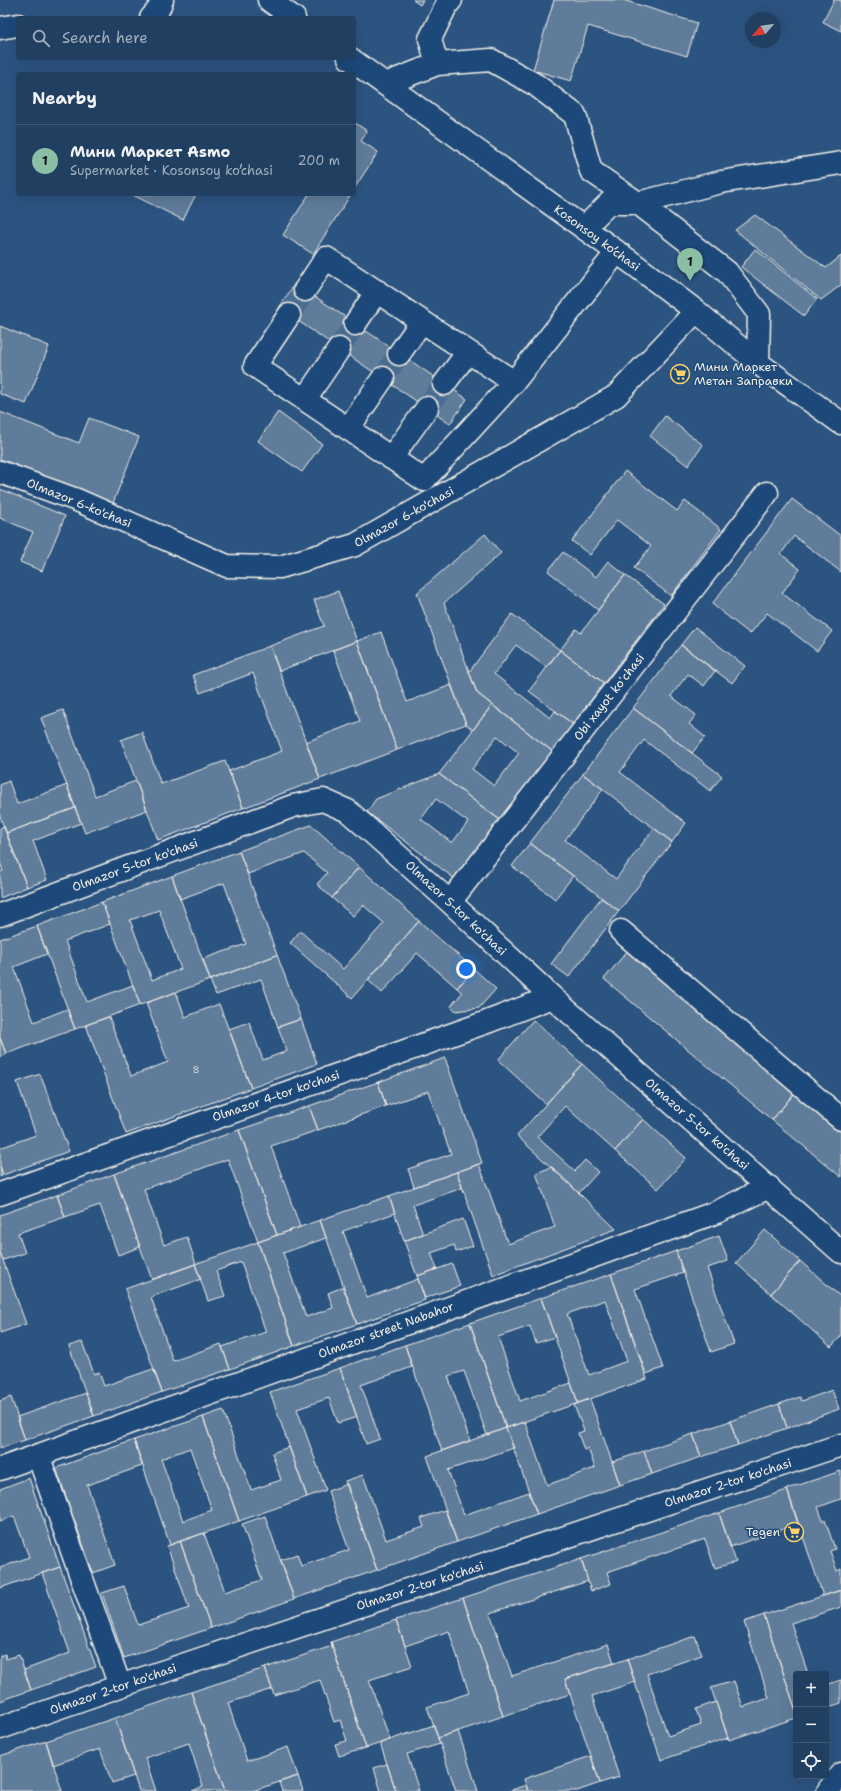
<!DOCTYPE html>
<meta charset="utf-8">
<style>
:root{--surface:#213f61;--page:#294667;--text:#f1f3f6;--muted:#a2afbd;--line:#3e5876;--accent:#8abfa5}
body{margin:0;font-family:"Shantell Sans",sans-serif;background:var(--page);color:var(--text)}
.controls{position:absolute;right:12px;bottom:12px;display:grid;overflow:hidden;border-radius:4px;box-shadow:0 4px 16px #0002}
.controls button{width:36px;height:36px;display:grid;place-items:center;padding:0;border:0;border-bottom:1px solid var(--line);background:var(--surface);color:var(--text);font:20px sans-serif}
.compass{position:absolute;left:745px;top:12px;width:36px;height:36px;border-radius:50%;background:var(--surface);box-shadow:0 4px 16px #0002;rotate:241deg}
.you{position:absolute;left:466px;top:969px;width:14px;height:14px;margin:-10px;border:3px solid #fff;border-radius:50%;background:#1a73e8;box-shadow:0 0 0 6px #1a73e833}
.badge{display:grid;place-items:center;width:26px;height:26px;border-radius:50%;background:var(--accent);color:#111;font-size:13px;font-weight:700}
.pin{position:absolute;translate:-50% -33px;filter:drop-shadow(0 1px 2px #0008)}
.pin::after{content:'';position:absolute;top:21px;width:14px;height:12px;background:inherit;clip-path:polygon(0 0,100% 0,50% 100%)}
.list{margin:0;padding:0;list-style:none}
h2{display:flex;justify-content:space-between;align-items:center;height:52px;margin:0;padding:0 16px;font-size:17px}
h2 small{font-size:13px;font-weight:400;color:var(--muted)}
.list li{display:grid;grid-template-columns:26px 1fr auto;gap:12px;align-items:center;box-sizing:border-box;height:72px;padding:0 16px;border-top:1px solid var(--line)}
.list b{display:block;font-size:15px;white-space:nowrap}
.list p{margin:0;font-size:13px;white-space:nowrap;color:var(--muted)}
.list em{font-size:13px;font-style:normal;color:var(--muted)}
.icon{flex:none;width:22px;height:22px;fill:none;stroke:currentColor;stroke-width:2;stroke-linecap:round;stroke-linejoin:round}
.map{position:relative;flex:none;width:841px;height:1791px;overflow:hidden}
.search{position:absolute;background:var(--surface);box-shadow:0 4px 16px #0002;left:16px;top:16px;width:340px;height:44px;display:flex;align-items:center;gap:10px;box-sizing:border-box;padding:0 14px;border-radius:4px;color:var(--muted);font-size:15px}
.panel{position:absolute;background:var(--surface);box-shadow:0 4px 16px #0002;left:16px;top:72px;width:340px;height:124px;border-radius:4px}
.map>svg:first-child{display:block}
.building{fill:#5e7b9a;stroke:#f4f1e8;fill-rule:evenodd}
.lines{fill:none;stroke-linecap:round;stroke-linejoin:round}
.minor-tunnel{stroke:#4a6c90;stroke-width:22;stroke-dasharray:22 11;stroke-linecap:butt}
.minor-casing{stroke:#f4f1e8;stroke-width:25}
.major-casing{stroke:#f4f1e8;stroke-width:25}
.minor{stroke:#1f4a7a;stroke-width:22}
.major{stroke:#1f4a7a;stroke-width:22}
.labels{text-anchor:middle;stroke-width:3;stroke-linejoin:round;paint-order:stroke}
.number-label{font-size:10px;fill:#ced4d4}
.street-label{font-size:12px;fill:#f4f1e8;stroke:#1f4a7a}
.poi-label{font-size:12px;fill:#f4f1e8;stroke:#1f4a7a;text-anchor:start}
</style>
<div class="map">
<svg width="841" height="1791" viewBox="0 0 841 1791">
<rect width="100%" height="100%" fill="#2c5481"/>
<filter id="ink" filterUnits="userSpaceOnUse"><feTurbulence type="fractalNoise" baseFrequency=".025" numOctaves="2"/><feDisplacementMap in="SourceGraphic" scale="8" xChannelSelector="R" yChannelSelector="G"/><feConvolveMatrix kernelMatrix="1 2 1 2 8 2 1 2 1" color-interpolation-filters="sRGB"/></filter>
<g filter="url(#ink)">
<path class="building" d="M413 0H423L420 5Z
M554 0H623L697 23 687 56 588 26 571 81 533 70Z
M834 0H841V31L823 22Z
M354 122 367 131 361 141 378 152 354 189Z
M131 194H191L195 196 183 220Z
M309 194H351L313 254 283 235Z
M755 215 826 268 841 256V285L821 300 735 230Z
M755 249 817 299 804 316 741 267Z
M295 283 467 399 450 424 279 308Z
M0 326 49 346 26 404 0 394Z
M0 412 79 443 89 418 139 437 113 503 0 459Z
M278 412 322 444 302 472 258 441Z
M665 416 703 445 688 466 650 436Z
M625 471 677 511 685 501 721 529 671 596 634 568 651 546 617 520 590 555 572 541Z
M0 489 65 516 42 571 20 562 33 532 0 518Z
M792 499 841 536V572L794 536 781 554 800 569 782 593 832 631 817 651 767 613 750 634 712 604Z
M485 534 501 553 444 603 477 693 492 705 473 730 466 724 417 593Z
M563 552 596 577 608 561 625 575 598 610 548 571Z
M625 575 664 604 604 683 560 650 576 629 581 633Z
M338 591 357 641 279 671 270 646 324 626 314 600Z
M512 614 560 650 546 667 516 645 494 674 550 718 555 711 573 724 552 751 477 693 469 672Z
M695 627 745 666 732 683 681 645Z
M381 632 407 702 451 685 466 724 397 750 357 641Z
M357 641 397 750 320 779 306 742 360 721 333 650Z
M681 645 715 671 704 686 688 674 671 696 696 715 689 724 705 737 692 753 633 708Z
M270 646 320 779 243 808 229 771 282 751 253 673 200 693 193 675Z
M560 650 604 683 573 724 529 691Z
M492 705 552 751 500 820 439 774ZM497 736 519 753 494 786 472 769Z
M633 708 722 776 710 791 644 740 620 772 686 823 672 842 583 774Z
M63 710 95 796 136 781 147 810 85 833 41 718Z
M142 732 161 784 225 761 243 808 158 840 121 740Z
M439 774 500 820 455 879 367 812 376 799ZM436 799 468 822 452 843 421 819Z
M583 774 603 789 565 840 616 879 654 828 672 842 619 911 530 843Z
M9 781 17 804 67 785 75 808 6 833 0 816V785Z
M75 808 81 823 33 841 47 880 27 887 6 833Z
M311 825 359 867 332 898 317 884 327 873 304 853 248 874 239 851Z
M4 826 27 887 0 898V872L3 871 0 862V828Z
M530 843 573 876 555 899 512 866Z
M239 851 277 955 210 980 203 959 246 944 224 883 180 899 172 876Z
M359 867 419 921 352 998 290 943 300 931 343 969 384 923 363 905 353 916 332 898Z
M172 876 210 980 140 1005 102 902ZM159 910 181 969 152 980 130 920Z
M601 898 619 911 569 977 551 964Z
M102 902 110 924 65 941 87 1002 133 985 140 1005 75 1029 37 926Z
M419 921 474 969 457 988 417 953 382 993 368 980Z
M37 926 47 954 14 967 34 1022 67 1009 75 1029 6 1054 0 1038V939Z
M629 949 797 1090 772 1120 604 979Z
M277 955 301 1019 278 1027 261 979 216 995 210 980Z
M474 969 496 989 479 1008 456 1011 451 1006 462 993 457 988Z
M176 992 185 1017 219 1004 251 1088 126 1134 86 1025 109 1017 131 1076 168 1062 146 1003Z
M301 1019 317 1064 251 1088 229 1029 249 1022 263 1060 287 1051 278 1027Z
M533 1020 582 1064 546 1104 498 1060Z
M0 1038 6 1054 0 1057Z
M445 1058 482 1163 414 1187 408 1169 451 1154 428 1091 386 1106 378 1082Z
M582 1064 643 1119 615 1151 565 1106 537 1137 575 1171 585 1160 598 1172 579 1193 517 1136Z
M40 1074 69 1151 3 1175 0 1166V1148L36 1135 17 1082Z
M378 1082 386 1106 318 1130 309 1106Z
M797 1090 841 1127V1177L772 1120Z
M309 1106 318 1130 271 1146 300 1227 277 1235 239 1130Z
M643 1119 686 1158 658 1189 615 1151Z
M239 1130 277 1235 258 1242 228 1159 144 1189 164 1245 187 1237 196 1264 152 1280 114 1174Z
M479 1164 508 1244 555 1227 536 1173 552 1167 616 1229 493 1275 457 1172Z
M0 1166 3 1175 0 1177Z
M457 1172 462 1188 413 1205 423 1234 404 1241 389 1196Z
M114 1174 140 1247 118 1255 100 1205 65 1217 57 1195Z
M57 1195 65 1217 18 1233 25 1253 3 1260 0 1252V1215Z
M389 1196 395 1213 343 1231 367 1298 418 1279 425 1300 357 1324 320 1220Z
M463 1219 473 1246 456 1252 454 1245 431 1253 437 1269 417 1276 404 1241Z
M320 1220 326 1238 283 1253 306 1317 333 1308 328 1293 343 1287 357 1324 294 1346 258 1242Z
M765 1230 800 1261 771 1294 736 1263Z
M719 1236 728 1261 707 1268 734 1344 711 1352 676 1251Z
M258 1242 294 1346 230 1369 222 1347 266 1332 241 1262 216 1271 225 1296 208 1301 195 1264Z
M676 1251 683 1273 635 1289 663 1368 646 1374 611 1274Z
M0 1252 26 1324 0 1333Z
M800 1261 841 1297V1336L831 1347 771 1294Z
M195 1264 201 1279 151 1297 173 1361 221 1344 230 1369 162 1392 125 1289Z
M452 1264 460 1286 425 1298 417 1276Z
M611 1274 647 1379 578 1403 541 1298ZM605 1300 627 1361 589 1375 567 1314Z
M541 1298 555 1337 536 1343 530 1326 498 1337 520 1401 571 1383 578 1403 506 1428 470 1323Z
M470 1323 506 1428 487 1435 464 1371 448 1376 470 1441 442 1451 405 1345Z
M82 1342 94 1374 99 1372 104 1386 153 1369 162 1392 94 1416 69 1346Z
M405 1345 412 1367 361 1385 380 1439 366 1444 340 1368Z
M340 1368 357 1417 338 1423 329 1398 297 1409 326 1490 307 1497 270 1392Z
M832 1390 839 1409 787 1428 779 1404 800 1397 802 1401Z
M86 1393 94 1416 25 1440 17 1417Z
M11 1397 25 1440 0 1448V1401Z
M590 1399 620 1485 537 1514 506 1428 525 1422 547 1485 595 1468 588 1448 584 1450 578 1433 584 1431 574 1405Z
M779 1404 787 1428 738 1445 730 1421Z
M223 1410 251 1490 281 1480 272 1453 289 1447 307 1497 239 1521 203 1417Z
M203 1417 239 1521 170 1545 134 1440ZM190 1448 212 1510 183 1521 161 1459Z
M730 1421 738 1445 701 1457 693 1434Z
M506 1428 514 1448 448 1470 464 1515 529 1492 537 1514 457 1542 427 1456Z
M693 1434 701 1457 652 1474 644 1451Z
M134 1440 142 1466 87 1485 115 1565 93 1573 56 1468Z
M644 1451 652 1474 620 1485 612 1462Z
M841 1471V1499L818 1507 823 1521 825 1520 835 1549 830 1551 837 1571 841 1569V1590L823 1596 787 1489Z
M363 1475 386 1540 424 1527 421 1518 445 1510 457 1542 377 1570 345 1481Z
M29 1478 60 1567 0 1588V1568L29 1557 14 1516 0 1521V1489Z
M347 1484 377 1570 294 1599 281 1560 297 1554 301 1566 349 1550 328 1491Z
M787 1490 798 1524 730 1547 719 1513Z
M719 1513 736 1562 715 1568 705 1539 607 1572 611 1584 591 1591 581 1559Z
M265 1516 294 1599 211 1628 180 1541 204 1533 225 1592 262 1580 242 1524Z
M180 1541 211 1628 124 1658 102 1593 124 1586 138 1625 189 1608 167 1546Z
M581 1559 588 1581 490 1613 512 1676 608 1644 614 1663 565 1679 570 1694 503 1716 463 1598Z
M60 1567 96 1667 31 1690 24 1670 70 1653 42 1573Z
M841 1590V1607L791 1623 808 1674H796V1711L764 1615Z
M463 1598 503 1716 438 1738 427 1707 469 1693 449 1631 405 1646 396 1620Z
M764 1615 796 1711V1718L729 1740 711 1688 734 1681 743 1707 769 1698 744 1622Z
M396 1620 412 1666 369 1680 390 1740 366 1748 331 1642Z
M695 1636 702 1655 647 1674 668 1736 701 1725 696 1709 716 1702 728 1738 661 1760 627 1659Z
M331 1642 366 1748 339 1756 335 1744 347 1741 340 1720 334 1722 320 1680 274 1695 265 1668 332 1646Z
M5 1654 6 1659 19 1655 31 1690 0 1701V1656Z
M627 1659 635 1682 592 1696 619 1777 600 1783 565 1679Z
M265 1668 272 1689 228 1703 247 1761 288 1747 298 1776 252 1791H225L191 1692Z
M841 1680V1703L826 1708V1685Z
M191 1692 225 1791H192L203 1787 189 1743 145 1758 156 1791H139L115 1718Z
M115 1718 134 1776 112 1783 100 1749 53 1765 46 1741Z
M434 1725 440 1744 407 1754 419 1791H396L380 1743Z
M458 1731 478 1791H456L438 1738Z
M46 1741 62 1791H0V1756Z
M591 1756 600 1783 577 1791H528L524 1779Z
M387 1764 396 1791H381L374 1768Z
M298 1776 303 1791H282L279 1782Z
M526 1785 528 1791H509Z"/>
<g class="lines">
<path class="minor-tunnel" d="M289 315 305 290
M339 349 355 324
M383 378 399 354
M427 408 444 384"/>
<g class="minor-casing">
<path id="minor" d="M151 18 158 10 162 0
M0 28 18 25
M437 64 430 39 446 6 451 0
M385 84 437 64 491 60 536 85 575 115 591 171 638 203 727 272 759 314 758 363
M584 228 609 203H638L721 182 841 163
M305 290 326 258 514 382 617 252
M289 315 255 366 424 480 514 382
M355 324 377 291
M399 354 422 321
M444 384 468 352
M305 399 339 349
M348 429 383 378
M391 458 427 408
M0 472 77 500 227 566 280 567 355 545 616 396 696 311
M450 902 767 493
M0 915 293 806 323 800 348 811 450 902 552 997 841 1252
M621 931 841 1119
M0 1194 487 1022 552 997
M38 1455 120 1686
M0 1469 717 1212 769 1187
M0 1728 120 1686 841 1445
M828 1791 841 1774"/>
</g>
<g class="major-casing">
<path id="major" d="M269 0 294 18
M349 58 635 265 696 311 758 363 841 423"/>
</g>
<use href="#minor" class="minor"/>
<use href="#major" class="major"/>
</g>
</g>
<defs>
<g id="supermarket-ring" transform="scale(1)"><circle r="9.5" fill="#1f4a7a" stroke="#ffd166" stroke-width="1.5"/><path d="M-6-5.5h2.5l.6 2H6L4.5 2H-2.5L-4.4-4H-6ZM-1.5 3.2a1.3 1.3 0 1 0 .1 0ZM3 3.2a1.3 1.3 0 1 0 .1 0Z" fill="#ffd166"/></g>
</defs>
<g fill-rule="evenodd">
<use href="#supermarket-ring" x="680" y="374"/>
<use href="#supermarket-ring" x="794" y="1532"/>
</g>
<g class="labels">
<g class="number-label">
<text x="196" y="1073">8</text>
</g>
<g class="street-label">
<text transform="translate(597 238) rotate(36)" y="4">Kosonsoy ko’chasi</text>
<text transform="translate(79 503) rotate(22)" y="4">Olmazor 6-ko'chasi</text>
<text transform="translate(404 517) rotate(-29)" y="4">Olmazor 6-ko'chasi</text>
<text transform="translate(609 697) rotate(-52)" y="4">Obi xayot koʻchasi</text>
<text transform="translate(135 865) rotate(-20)" y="4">Olmazor 5-tor ko'chasi</text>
<text transform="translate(456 908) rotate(43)" y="4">Olmazor 5-tor ko'chasi</text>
<text transform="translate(276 1096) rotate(-19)" y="4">Olmazor 4-tor ko'chasi</text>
<text transform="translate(697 1124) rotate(41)" y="4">Olmazor 5-tor ko'chasi</text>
<text transform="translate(386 1330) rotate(-20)" y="4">Olmazor street Nabahor</text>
<text transform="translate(728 1483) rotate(-18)" y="4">Olmazor 2-tor ko'chasi</text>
<text transform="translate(420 1586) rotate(-18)" y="4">Olmazor 2-tor ko'chasi</text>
<text transform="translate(113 1689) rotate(-19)" y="4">Olmazor 2-tor ko'chasi</text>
</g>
<g class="poi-label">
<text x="694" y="371">Мини Маркет<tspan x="694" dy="14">Метан Заправки</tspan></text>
<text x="780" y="1536" text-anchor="end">Tegen</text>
</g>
</g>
</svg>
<div class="controls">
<button>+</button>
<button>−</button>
<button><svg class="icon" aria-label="locate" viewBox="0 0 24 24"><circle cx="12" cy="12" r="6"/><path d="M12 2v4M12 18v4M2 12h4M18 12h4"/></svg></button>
</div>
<svg class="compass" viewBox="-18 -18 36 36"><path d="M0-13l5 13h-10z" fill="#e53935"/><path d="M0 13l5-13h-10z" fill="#a2afbd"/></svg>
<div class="you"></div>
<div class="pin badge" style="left:690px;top:281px">1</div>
<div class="search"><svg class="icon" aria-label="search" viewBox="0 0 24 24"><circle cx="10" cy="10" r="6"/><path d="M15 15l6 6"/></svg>Search here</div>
<section class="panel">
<h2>Nearby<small></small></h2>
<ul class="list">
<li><span class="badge">1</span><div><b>Мини Маркет Asmo</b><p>Supermarket · Kosonsoy ko’chasi</p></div><em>200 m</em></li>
</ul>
</section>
</div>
